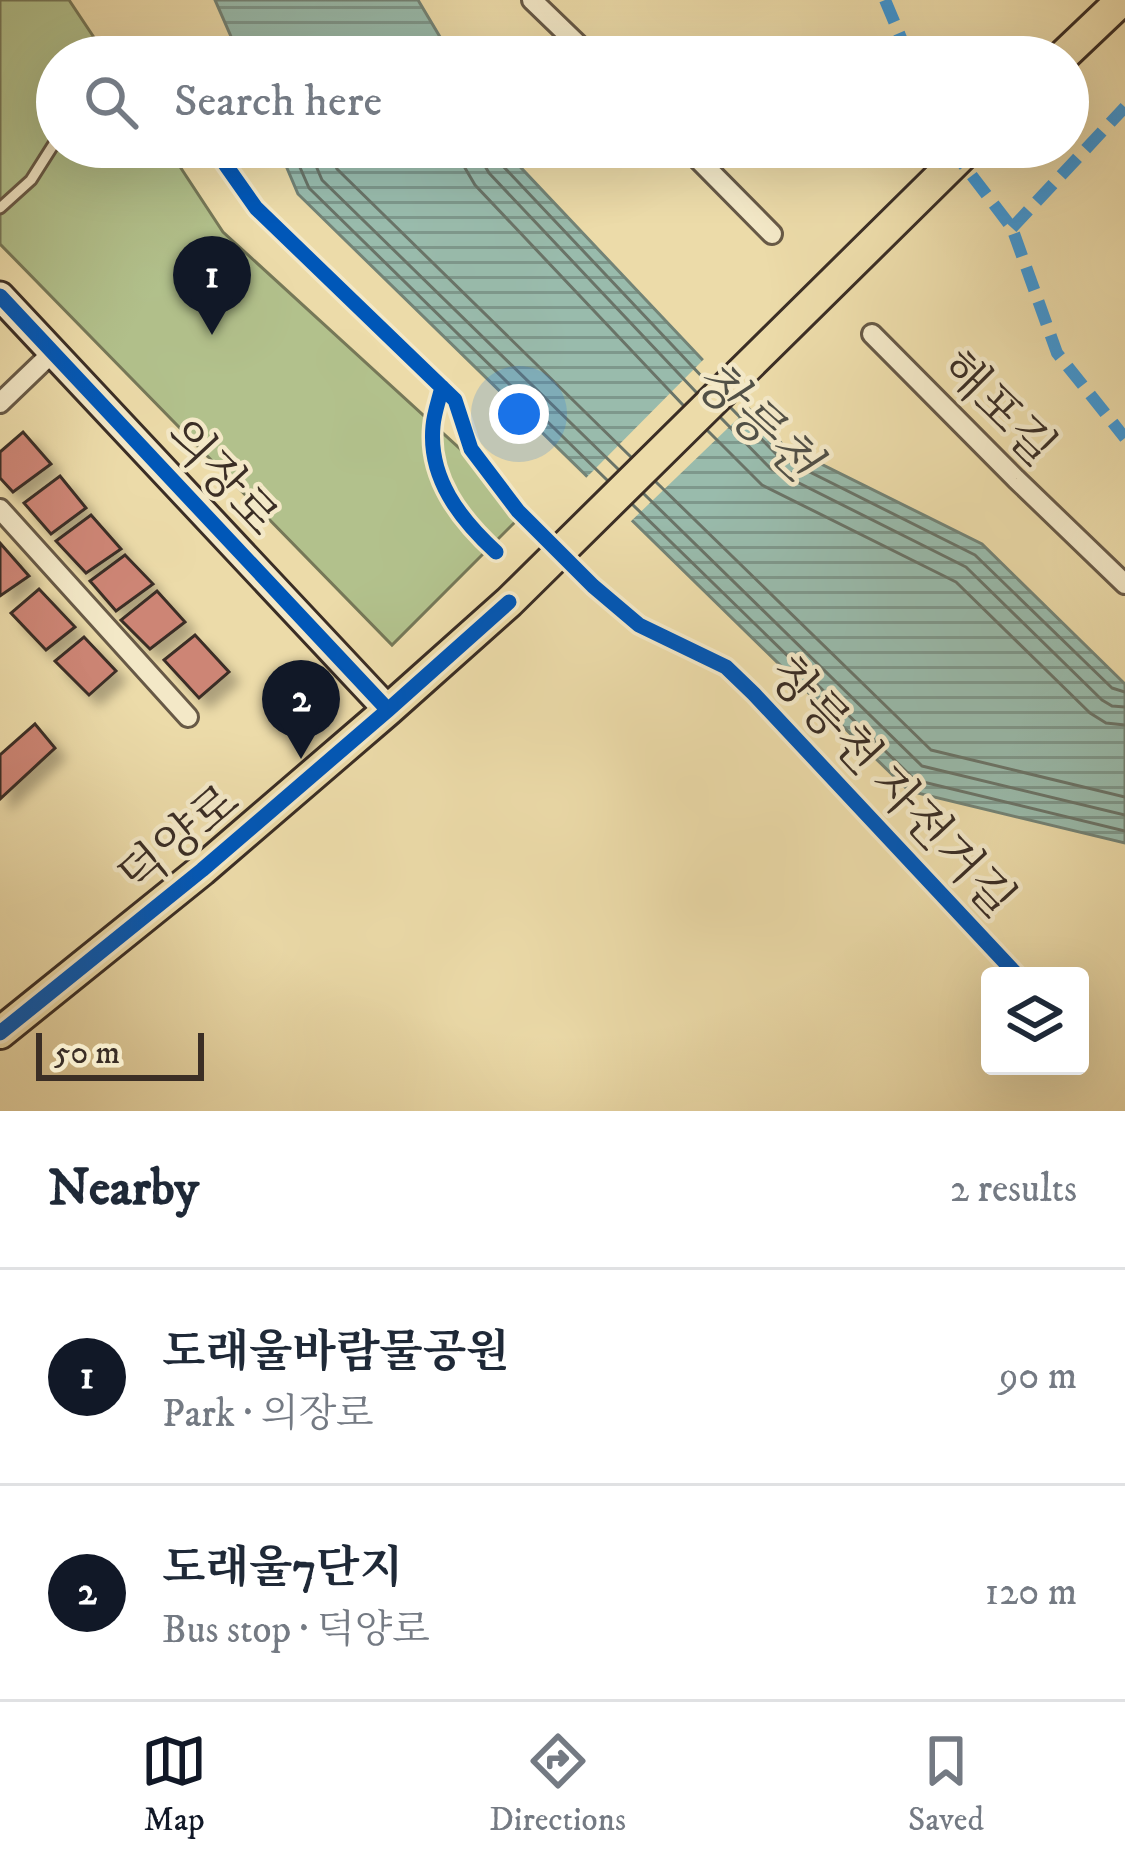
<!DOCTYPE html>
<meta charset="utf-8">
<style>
:root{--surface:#fff;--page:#f6f6f7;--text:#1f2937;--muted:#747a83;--line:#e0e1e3;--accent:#111827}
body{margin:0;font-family:"IM FELL DW Pica","Noto Serif KR",serif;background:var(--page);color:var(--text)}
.controls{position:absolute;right:36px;bottom:36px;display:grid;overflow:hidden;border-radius:12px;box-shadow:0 12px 48px #0002}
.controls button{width:108px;height:108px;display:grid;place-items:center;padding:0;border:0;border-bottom:3px solid var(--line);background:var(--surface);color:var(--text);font:60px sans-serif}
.scale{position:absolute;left:36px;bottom:30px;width:168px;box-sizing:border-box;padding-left:12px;border:6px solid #3b2e25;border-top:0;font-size:33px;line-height:42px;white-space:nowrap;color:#3b2e25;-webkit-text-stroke:9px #f3e8c7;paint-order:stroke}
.you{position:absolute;left:519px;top:414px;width:42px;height:42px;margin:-30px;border:9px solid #fff;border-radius:50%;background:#1a73e8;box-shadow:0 0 0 18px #1a73e833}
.badge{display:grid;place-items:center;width:78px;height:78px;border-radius:50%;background:var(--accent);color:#fff;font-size:39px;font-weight:700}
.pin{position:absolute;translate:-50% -99px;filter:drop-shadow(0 3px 6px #0008)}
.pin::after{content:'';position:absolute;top:63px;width:42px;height:36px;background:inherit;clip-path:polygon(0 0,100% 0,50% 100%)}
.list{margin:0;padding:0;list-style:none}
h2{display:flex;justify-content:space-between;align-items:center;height:156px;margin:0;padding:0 48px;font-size:51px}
h2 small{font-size:39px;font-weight:400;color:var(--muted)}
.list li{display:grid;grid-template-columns:78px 1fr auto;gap:36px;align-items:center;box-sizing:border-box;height:216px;padding:0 48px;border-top:3px solid var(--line)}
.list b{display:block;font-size:45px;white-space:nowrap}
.list p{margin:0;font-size:39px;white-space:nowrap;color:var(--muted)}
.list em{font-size:39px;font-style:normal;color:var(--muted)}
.icon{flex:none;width:66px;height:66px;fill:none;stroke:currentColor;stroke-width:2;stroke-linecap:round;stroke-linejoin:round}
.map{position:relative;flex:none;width:1125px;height:1111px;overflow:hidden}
.search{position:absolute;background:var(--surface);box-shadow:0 12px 48px #0002;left:36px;right:36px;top:36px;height:132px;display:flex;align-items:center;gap:30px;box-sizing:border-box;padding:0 42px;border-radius:66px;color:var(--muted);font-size:45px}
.sheet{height:588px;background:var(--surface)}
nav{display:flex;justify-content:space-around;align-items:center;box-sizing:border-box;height:168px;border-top:3px solid var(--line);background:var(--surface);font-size:33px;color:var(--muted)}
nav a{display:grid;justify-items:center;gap:6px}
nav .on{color:var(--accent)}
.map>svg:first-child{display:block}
.green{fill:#b2c18c;stroke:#767858;stroke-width:3}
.water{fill:url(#water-rules);stroke:#738376;stroke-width:3}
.pier{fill:#ecdba9}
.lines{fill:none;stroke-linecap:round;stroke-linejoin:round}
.shore{stroke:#6a7468;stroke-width:3}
.building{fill:#cd8574;stroke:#3b2e25;stroke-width:3;filter:url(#shadow)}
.lane-casing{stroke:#675946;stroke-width:15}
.street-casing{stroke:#675946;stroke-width:24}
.secondary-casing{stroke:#3b2e25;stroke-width:33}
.primary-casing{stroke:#3b2e25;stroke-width:36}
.lane{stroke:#f3e8c7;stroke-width:9}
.street{stroke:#f3e8c7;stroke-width:18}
.secondary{stroke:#f3e8c7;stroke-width:27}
.primary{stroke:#ecdba9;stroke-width:30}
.quiet{stroke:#3e97d6;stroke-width:12;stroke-dasharray:24 12;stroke-linecap:butt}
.cycleway-casing{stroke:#f3e8c7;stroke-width:22}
.cycleway{stroke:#0057b8;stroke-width:15}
.labels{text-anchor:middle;stroke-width:9;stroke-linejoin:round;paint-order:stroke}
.street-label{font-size:48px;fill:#3b2e25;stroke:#f3e8c7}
.water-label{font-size:51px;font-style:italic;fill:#525147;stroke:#f3e8c7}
</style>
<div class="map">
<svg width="1125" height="1111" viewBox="0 0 1125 1111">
<defs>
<pattern id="water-rules" width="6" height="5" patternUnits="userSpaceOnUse" patternTransform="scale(3)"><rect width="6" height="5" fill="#99bbac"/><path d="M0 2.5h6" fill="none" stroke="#7e988c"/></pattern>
<filter id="shadow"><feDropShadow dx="10" dy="10" stdDeviation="6" flood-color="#0004"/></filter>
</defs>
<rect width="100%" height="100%" fill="#ecdba9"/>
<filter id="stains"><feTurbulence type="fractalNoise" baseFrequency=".00167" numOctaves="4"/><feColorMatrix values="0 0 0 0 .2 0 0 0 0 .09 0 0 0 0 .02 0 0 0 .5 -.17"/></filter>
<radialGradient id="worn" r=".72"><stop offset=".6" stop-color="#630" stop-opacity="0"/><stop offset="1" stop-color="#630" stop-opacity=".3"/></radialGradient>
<path class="green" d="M0 0H69L107 57H57V147H167L223 232 527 510 392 645 0 244Z"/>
<path class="water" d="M215 0H418L452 57H240Z
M278 147H504L509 155 783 445 982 544 1125 684V843L909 791 298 194Z"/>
<path class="pier" d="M707 356 753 404 627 525 583 481Z"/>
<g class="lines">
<path class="shore" d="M291 147 309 188 607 480
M308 147 322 180 618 469
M327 147 337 169 631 457
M462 147 465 168 475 185 683 405
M480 147 482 161 489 173 696 392
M495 147 496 156 501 164 707 382
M731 408 778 456 975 555 1112 688 1125 692
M721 418 771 469 966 567 1102 700 1112 706 1125 707
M708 431 762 485 956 582 1090 713 1106 723 1125 725
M656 482 931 750 1125 797
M644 494 922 766 1125 815
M633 505 915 780 1125 831"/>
</g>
<path class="building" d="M23 432 51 464 13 492 0 478V452Z
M60 476 86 508 51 534 24 503Z
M91 515 121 549 86 573 56 541Z
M0 543 29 576 0 596Z
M125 555 153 584 116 611 90 581Z
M39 589 75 627 46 650 11 613Z
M157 591 185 622 150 649 121 620Z
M195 635 229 672 199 698 164 660Z
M84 637 116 671 89 695 55 661Z
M35 724 55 748 0 799V755Z"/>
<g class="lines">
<g class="lane-casing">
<path id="lane" d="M0 208 31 180 57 139"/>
</g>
<g class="street-casing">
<path id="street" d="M532 0 591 57
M686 147 772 234
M872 334 1016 479 1125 584
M0 403 52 353
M0 509 188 717"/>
</g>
<g class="secondary-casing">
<path id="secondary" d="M0 296 388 710"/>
</g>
<g class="primary-casing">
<path id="primary" d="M1062 57 1122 0
M0 1033 202 870 388 710 509 602 970 147"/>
</g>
<use href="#lane" class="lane"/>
<use href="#street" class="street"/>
<use href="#secondary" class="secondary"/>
<use href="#primary" class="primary"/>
<path class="quiet" d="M885 0 909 57
M950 147 1012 228 1057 353 1125 438
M1012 228 1125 107"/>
<g class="cycleway-casing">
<path id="cycleway" d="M213 147 256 208 455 400 471 449 518 511 593 586 639 625 726 667 754 694 1018 976
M0 296 388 710
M442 387C439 400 434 413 433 426 428 478 460 519 496 552
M0 1033 202 870 388 710 509 602"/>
</g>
<use href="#cycleway" class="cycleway"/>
</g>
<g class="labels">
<g class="street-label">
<text transform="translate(999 407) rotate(45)" y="17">해포길</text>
<text transform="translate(223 476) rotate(47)" y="17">의장로</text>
<text transform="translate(893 786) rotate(47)" y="17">창릉천 자전거길</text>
<text transform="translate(178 838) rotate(-40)" y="17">덕양로</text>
</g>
<g class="water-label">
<text transform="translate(757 420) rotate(43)" y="18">창릉천</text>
</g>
</g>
<rect width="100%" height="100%" filter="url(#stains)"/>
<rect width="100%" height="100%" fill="url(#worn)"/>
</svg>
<div class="controls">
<button><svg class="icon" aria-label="layers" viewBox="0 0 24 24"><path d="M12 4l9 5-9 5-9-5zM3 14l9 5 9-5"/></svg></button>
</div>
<div class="scale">50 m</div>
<div class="you"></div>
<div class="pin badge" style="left:212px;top:335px">1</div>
<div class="pin badge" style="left:301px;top:759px">2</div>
<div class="search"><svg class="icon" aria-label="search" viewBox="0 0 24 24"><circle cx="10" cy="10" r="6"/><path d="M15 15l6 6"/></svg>Search here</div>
</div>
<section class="sheet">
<h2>Nearby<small>2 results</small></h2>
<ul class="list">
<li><span class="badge">1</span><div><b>도래울바람물공원</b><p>Park · 의장로</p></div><em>90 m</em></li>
<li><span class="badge">2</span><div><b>도래울7단지</b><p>Bus stop · 덕양로</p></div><em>120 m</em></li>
</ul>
</section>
<nav>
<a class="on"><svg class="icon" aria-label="map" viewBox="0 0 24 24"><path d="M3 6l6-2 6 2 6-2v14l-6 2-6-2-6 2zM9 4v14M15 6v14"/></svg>Map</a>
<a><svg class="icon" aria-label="directions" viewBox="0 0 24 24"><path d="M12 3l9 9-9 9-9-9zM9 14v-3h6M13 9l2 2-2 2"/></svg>Directions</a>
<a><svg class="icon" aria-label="saved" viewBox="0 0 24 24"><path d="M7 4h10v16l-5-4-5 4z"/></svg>Saved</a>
</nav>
